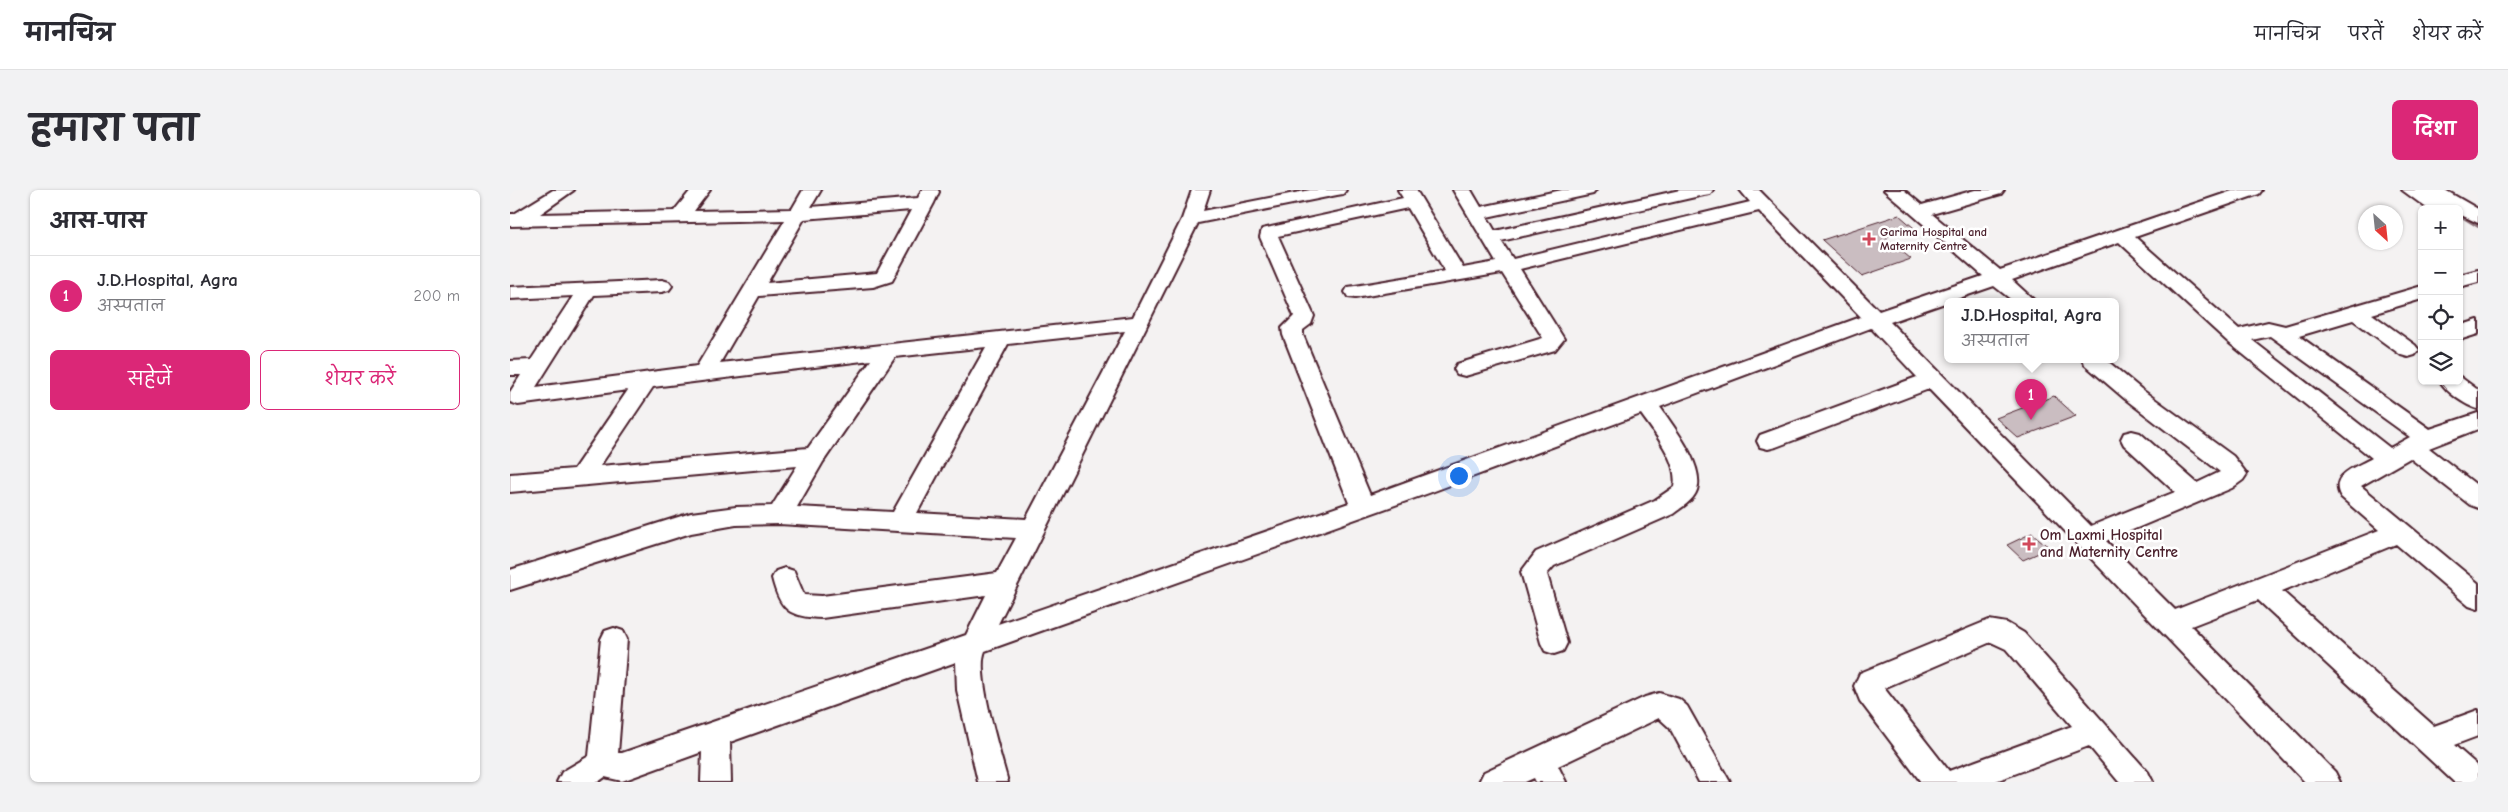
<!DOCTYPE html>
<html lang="hi">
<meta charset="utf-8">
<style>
:root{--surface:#fff;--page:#f2f2f3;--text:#2b2b33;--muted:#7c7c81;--line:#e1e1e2;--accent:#db2777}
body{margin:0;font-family:"Comic Neue","Playpen Sans Deva",sans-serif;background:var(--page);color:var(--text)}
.controls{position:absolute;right:15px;top:15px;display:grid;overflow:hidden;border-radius:8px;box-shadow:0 1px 4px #0004}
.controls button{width:45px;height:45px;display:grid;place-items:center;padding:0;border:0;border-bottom:1px solid var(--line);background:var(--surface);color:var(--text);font:25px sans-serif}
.compass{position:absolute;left:1848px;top:15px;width:45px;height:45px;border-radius:50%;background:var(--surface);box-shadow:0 1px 4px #0004;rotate:153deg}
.you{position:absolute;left:948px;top:285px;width:18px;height:18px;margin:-12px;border:4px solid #fff;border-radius:50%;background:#1a73e8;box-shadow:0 0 0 8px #1a73e833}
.badge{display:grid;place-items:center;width:32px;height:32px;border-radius:50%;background:var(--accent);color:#fff;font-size:16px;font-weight:700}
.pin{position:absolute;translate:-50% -41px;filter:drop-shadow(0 1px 2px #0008)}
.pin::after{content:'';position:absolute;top:26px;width:18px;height:15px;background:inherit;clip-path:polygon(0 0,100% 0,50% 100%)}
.popup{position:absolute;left:1434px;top:108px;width:175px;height:65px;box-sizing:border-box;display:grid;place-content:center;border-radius:8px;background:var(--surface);filter:drop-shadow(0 1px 4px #0005);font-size:16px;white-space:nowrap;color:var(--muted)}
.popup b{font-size:19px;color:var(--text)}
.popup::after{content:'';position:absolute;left:50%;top:100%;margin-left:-10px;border:10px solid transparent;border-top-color:var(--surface)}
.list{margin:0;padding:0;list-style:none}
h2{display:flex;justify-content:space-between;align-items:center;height:65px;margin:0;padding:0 20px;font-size:21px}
h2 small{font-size:16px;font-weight:400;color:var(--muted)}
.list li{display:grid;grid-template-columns:32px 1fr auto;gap:15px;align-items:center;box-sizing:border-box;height:80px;padding:0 20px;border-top:1px solid var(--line)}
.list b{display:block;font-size:19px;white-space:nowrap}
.list p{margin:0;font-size:16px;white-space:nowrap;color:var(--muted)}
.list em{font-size:16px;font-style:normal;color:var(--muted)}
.actions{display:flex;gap:10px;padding:15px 20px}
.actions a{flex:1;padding:11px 0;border:1px solid var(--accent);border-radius:8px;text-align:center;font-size:18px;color:var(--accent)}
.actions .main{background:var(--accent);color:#fff}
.icon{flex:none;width:28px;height:28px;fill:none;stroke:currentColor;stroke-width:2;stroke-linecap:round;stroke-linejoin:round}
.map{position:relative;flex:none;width:1968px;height:592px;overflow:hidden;border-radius:8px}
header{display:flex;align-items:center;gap:30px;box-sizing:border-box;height:70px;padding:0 25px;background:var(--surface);border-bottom:1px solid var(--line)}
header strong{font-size:24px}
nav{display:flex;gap:28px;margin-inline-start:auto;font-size:18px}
.intro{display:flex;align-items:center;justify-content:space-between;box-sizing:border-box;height:120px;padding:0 30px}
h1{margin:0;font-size:35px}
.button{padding:12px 22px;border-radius:8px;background:var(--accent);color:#fff;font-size:18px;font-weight:700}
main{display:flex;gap:30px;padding:0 30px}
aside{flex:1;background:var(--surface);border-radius:8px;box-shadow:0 1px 4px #0004}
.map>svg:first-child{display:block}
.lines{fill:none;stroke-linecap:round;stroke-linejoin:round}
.stream{stroke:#8d727a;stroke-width:5.5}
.building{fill:#cabdc1;stroke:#4a1f2b}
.minor-casing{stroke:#4a1f2b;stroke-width:4}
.minor{fill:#fff;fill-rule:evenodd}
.poi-dot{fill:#d1495b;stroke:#fff;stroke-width:2}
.labels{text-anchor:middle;stroke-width:5;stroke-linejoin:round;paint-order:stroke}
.far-poi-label{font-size:12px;font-weight:bold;fill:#4a1f2b;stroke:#fff;text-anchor:start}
.poi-label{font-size:15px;font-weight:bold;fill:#4a1f2b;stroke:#fff;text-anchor:start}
</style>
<header>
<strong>मानचित्र</strong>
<nav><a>मानचित्र</a><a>परतें</a><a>शेयर करें</a></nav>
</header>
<div class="intro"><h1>हमारा पता</h1><a class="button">दिशा</a></div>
<main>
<aside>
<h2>आस-पास<small></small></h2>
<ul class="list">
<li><span class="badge">1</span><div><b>J.D.Hospital, Agra</b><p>अस्पताल</p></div><em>200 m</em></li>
</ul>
<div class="actions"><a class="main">सहेजें</a><a>शेयर करें</a></div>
</aside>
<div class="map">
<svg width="1968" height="592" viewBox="0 0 1968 592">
<rect width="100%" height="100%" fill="#f4f2f2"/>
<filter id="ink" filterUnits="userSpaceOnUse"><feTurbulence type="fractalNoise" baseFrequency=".02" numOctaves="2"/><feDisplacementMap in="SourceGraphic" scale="10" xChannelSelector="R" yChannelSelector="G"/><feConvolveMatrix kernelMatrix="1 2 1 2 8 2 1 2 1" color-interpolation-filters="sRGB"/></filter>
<g filter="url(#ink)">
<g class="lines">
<path class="stream" d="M1950 24 1968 35"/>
</g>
<path class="building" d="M1389 25 1404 38 1375 47 1401 69 1352 86 1312 50Z
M1544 206 1566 226 1508 248 1486 228Z
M1522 343 1540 358 1513 370 1497 355Z"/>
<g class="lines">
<g class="minor-casing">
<path id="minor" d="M43 0H64L30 24 164 21 181 0H200L184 21 282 19 293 0H311L301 17 408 8 412 0H428L429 2 424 13 382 91 363 97 249 106 210 173 623 127 672 29 682 0H700L693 21 800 0H836L833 4 827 5 688 33 488 434 839 313 773 145 772 138 784 126 750 47 752 39 893 8 888 0H906L953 78 986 72 943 0H961L971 17 1052 0H1086L1083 4 977 27 985 41 1170 0H1203L1200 4 1194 5 991 51 1003 69 1240 12 1230 0H1249L1369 121 1473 86 1374 0H1394L1412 15 1465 0H1494L1491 4 1422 24 1490 80 1725 0H1752L1749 4 1625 47 1729 139 1758 132 1775 136 1912 96V109L1862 124 1905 155 1909 160 1905 165 1898 167 1891 165 1843 130 1789 146 1920 239 1968 223V239L1919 258 1968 296V318L1960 315 1900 268 1851 296 1968 393V419L1959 416 1886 354 1772 401 1924 536 1968 520V546L1944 555 1968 576V592H1944L1748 410 1681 436 1825 582 1830 592H1795L1419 199 1266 257 1258 259 1250 257 1247 251 1250 245 1407 187 1361 138 1150 217C1163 236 1195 276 1187 300 1183 311 1172 317 1163 324L1044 376 1037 384 1057 453 1053 461 1044 464 1035 461 1031 453 1011 382 1026 362 1145 310 1164 297C1169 272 1145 244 1131 224L919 303 475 461C465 484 491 565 498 592H468L447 500 446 472 220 552 221 592H191L192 562 112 591 95 587 88 592H47L52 582 79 566 91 449 95 441 104 438 113 441 117 449 108 563H112L456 445 476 405 312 428C279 427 270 420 262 388L266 381 275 378 284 381 294 405 312 406 487 383 506 348 269 334 226 335 181 343 0 400V380L181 323 226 317 262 316 287 276 0 302V284L64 279 118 200 8 215 0 212V202L11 185H0V171L21 170 63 106 0 109V97L152 90 159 92 162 96 159 100 152 102 84 105 26 197 187 176 275 30 0 36V24H4ZM898 18 935 81 845 96 838 97 835 102 838 107 845 108 992 83 1033 148 947 174 944 179 947 184 955 186 1045 160 1054 149 1010 79 1249 21 1351 127 860 305 793 145V140L801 134 804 126 768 46ZM401 20 367 83 257 93 294 29ZM1609 52 1718 152 1862 268C1846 277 1818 285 1831 307L1869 340 1665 420 1596 351 1722 298 1733 290 1737 284 1723 266 1631 199 1595 169H1572L1574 174 1615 209 1710 282 1687 293 1630 243 1622 241 1614 243 1611 249 1614 255 1665 302 1581 336 1380 132 1484 96 1503 111H1525L1502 90ZM615 141 516 329 407 323 498 154ZM1760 146 1900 247 1880 258 1742 150ZM476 157 383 322 287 317 313 272 385 167ZM361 170 298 258 90 276 143 197Z
M1892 0H1935L1968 19V33L1949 24V19H1918Z
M1968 80V92L1949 97V85Z
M1968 130V144L1949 150V136Z
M1949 186 1968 200V219C1955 215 1937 203 1930 191H1949Z
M1479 430 1497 433 1514 443 1638 582 1643 592H1609L1579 556 1483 592H1411L1350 511 1344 496 1350 483ZM1481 452 1496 459 1562 536 1439 581 1374 498Z
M1149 503 1169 509 1177 516 1220 592H1189L1160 538 1149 528 1048 576 1056 592H1026L1024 588 1015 592H969L974 582 1135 507Z"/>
</g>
<use href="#minor" class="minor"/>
</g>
</g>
<g class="poi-dot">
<path d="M1356.5 41.5h5v5h5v5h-5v5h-5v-5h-5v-5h5z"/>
<path d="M1516.5 346.5h5v5h5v5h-5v5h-5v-5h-5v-5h5z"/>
</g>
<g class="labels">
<g class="far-poi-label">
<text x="1370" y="46">Garima Hospital and<tspan x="1370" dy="14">Maternity Centre</tspan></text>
</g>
<g class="poi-label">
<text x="1530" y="350">Om Laxmi Hospital<tspan x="1530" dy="17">and Maternity Centre</tspan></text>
</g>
</g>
</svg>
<div class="controls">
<button>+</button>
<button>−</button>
<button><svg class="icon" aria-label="locate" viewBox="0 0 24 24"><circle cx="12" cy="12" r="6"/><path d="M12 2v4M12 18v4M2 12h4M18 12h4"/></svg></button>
<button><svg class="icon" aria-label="layers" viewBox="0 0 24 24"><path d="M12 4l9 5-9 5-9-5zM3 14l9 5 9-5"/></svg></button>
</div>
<svg class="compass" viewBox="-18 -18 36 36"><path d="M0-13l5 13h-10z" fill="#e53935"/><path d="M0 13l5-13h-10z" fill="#7c7c81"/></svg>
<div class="you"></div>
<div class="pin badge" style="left:1521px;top:230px">1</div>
<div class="popup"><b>J.D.Hospital, Agra</b>अस्पताल</div>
</div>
</main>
